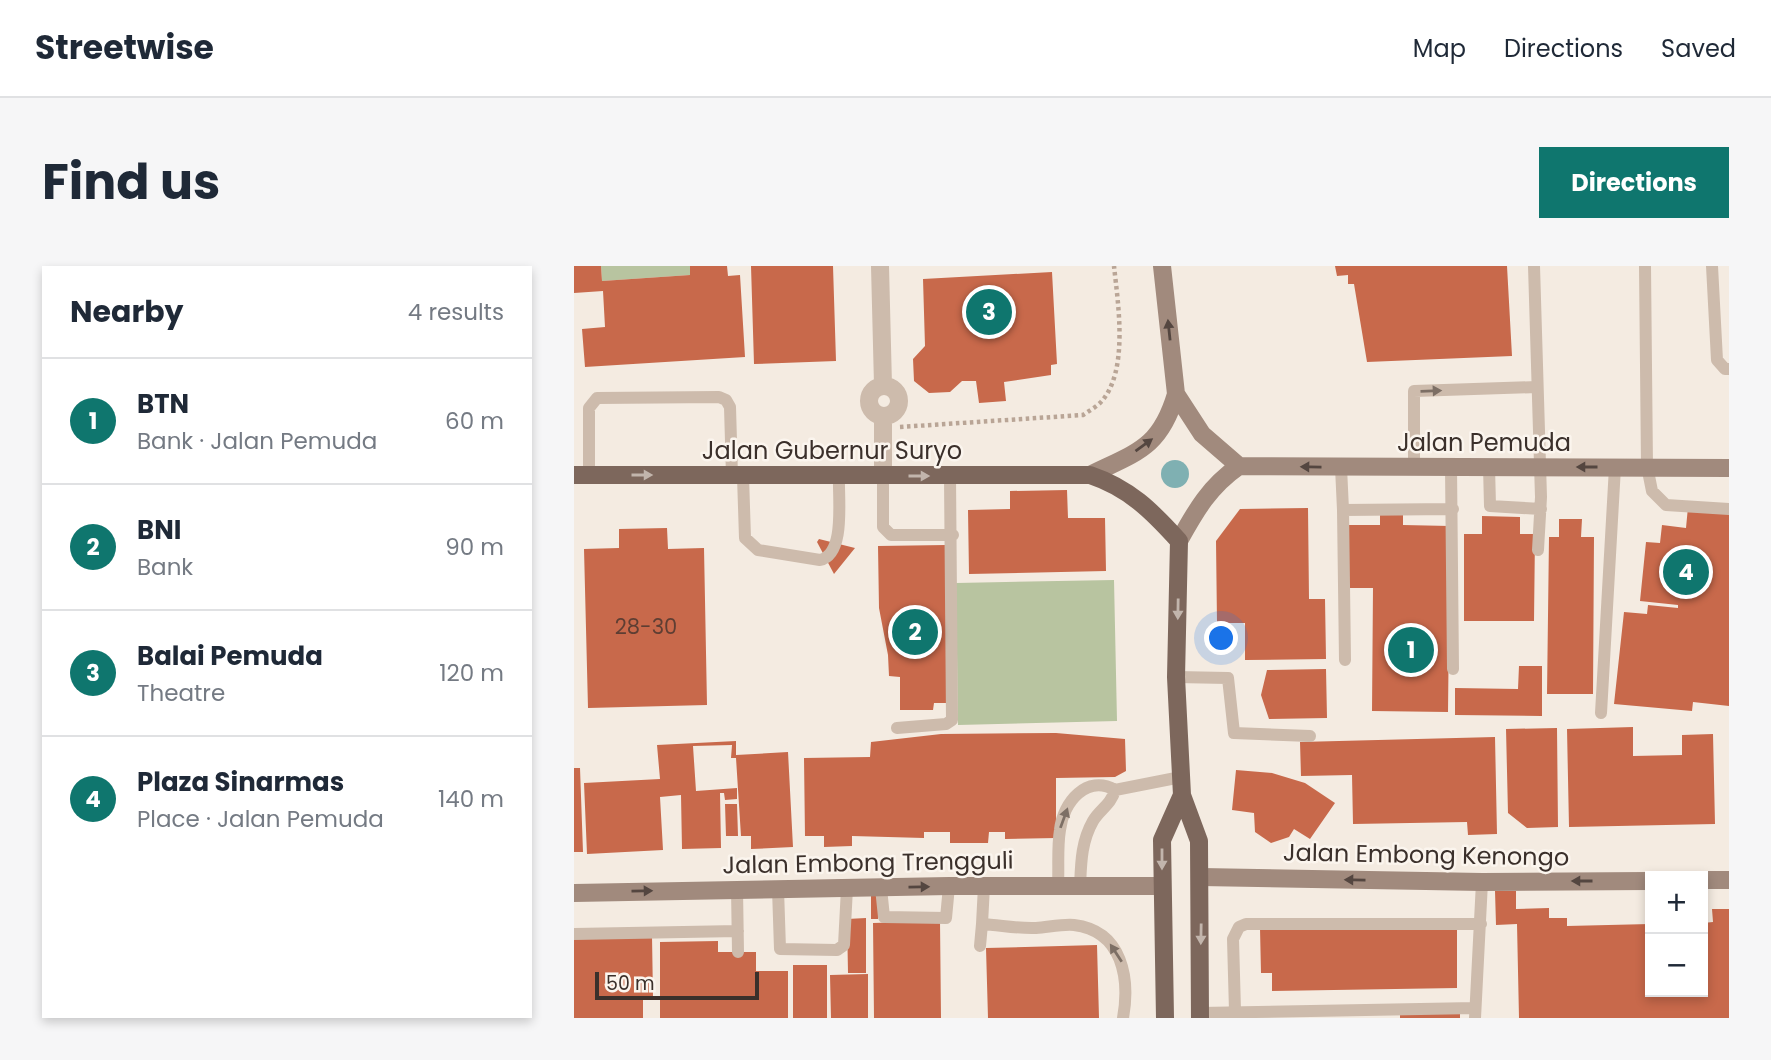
<!DOCTYPE html>
<meta charset="utf-8">
<style>
:root{--surface:#fff;--page:#f6f6f7;--text:#1f2937;--muted:#747a83;--line:#e0e1e3;--accent:#0f766e}
body{margin:0;font-family:Poppins,sans-serif;background:var(--page);color:var(--text)}
.controls{position:absolute;right:21px;bottom:21px;display:grid;overflow:hidden;border-radius:0px;box-shadow:0 4px 10px #0003}
.controls button{width:63px;height:63px;display:grid;place-items:center;padding:0;border:0;border-bottom:2px solid var(--line);background:var(--surface);color:var(--text);font:35px sans-serif}
.scale{position:absolute;left:21px;bottom:18px;width:164px;box-sizing:border-box;padding-left:7px;border:4px solid #3b302b;border-top:0;font-size:19px;line-height:24px;white-space:nowrap;color:#3b302b;-webkit-text-stroke:5px #fbf5ee;paint-order:stroke}
.you{position:absolute;left:648px;top:373px;width:24px;height:24px;margin:-18px;border:5px solid #fff;border-radius:50%;background:#1a73e8;box-shadow:0 0 0 10px #1a73e833}
.badge{display:grid;place-items:center;width:46px;height:46px;border-radius:50%;background:var(--accent);color:#fff;font-size:23px;font-weight:700}
.pin{position:absolute;translate:-50% -50%;border:4px solid #fff;box-shadow:0 2px 7px #0006}
.list{margin:0;padding:0;list-style:none}
h2{display:flex;justify-content:space-between;align-items:center;height:91px;margin:0;padding:0 28px;font-size:30px}
h2 small{font-size:23px;font-weight:400;color:var(--muted)}
.list li{display:grid;grid-template-columns:46px 1fr auto;gap:21px;align-items:center;box-sizing:border-box;height:126px;padding:0 28px;border-top:2px solid var(--line)}
.list b{display:block;font-size:26px;white-space:nowrap}
.list p{margin:0;font-size:23px;white-space:nowrap;color:var(--muted)}
.list em{font-size:23px;font-style:normal;color:var(--muted)}
.map{position:relative;flex:none;width:1155px;height:752px;overflow:hidden;border-radius:0px}
header{display:flex;align-items:center;gap:42px;box-sizing:border-box;height:98px;padding:0 35px;background:var(--surface);border-bottom:2px solid var(--line)}
header strong{font-size:33px}
nav{display:flex;gap:38px;margin-inline-start:auto;font-size:24px}
.intro{display:flex;align-items:center;justify-content:space-between;box-sizing:border-box;height:168px;padding:0 42px}
h1{margin:0;font-size:49px}
.button{padding:18px 32px;border-radius:0px;background:var(--accent);color:#fff;font-size:24px;font-weight:700}
main{display:flex;gap:42px;padding:0 42px}
aside{flex:1;background:var(--surface);border-radius:0px;box-shadow:0 4px 10px #0003}
.map>svg:first-child{display:block}
.green{fill:#b8c4a0}
.water{fill:#7fb0b2}
.building{fill:#c8694b}
.lines{fill:none;stroke-linecap:round;stroke-linejoin:round}
.path{stroke:#b9a596;stroke-width:4.5;stroke-dasharray:3.5 3.5;stroke-linecap:butt}
.lane{stroke:#cdbbac;stroke-width:12}
.street{stroke:#cdbbac;stroke-width:18}
.secondary{stroke:#a18a7d;stroke-width:18}
.primary{stroke:#7d675c;stroke-width:18}
.oneway{fill:#544640}
.oneway2{fill:#7d6f65}
.oneway3{fill:#c2b5ac}
.labels{text-anchor:middle;stroke-width:5;stroke-linejoin:round;paint-order:stroke}
.number-label{font-size:21px;fill:#5e3e33}
.street-label{font-size:24px;fill:#3b302b;stroke:#fbf5ee}
</style>
<header>
<strong>Streetwise</strong>
<nav><a>Map</a><a>Directions</a><a>Saved</a></nav>
</header>
<div class="intro"><h1>Find us</h1><a class="button">Directions</a></div>
<main>
<aside>
<h2>Nearby<small>4 results</small></h2>
<ul class="list">
<li><span class="badge">1</span><div><b>BTN</b><p>Bank · Jalan Pemuda</p></div><em>60 m</em></li>
<li><span class="badge">2</span><div><b>BNI</b><p>Bank</p></div><em>90 m</em></li>
<li><span class="badge">3</span><div><b>Balai Pemuda</b><p>Theatre</p></div><em>120 m</em></li>
<li><span class="badge">4</span><div><b>Plaza Sinarmas</b><p>Place · Jalan Pemuda</p></div><em>140 m</em></li>
</ul>
</aside>
<div class="map">
<svg width="1155" height="752" viewBox="0 0 1155 752">
<rect width="100%" height="100%" fill="#f4ebe1"/>
<path class="green" d="M27 0H116V9L28 15Z
M540 314 543 455 384 459 382 317Z"/>
<path class="water" d="M587 208a14 14 0 1 1 28 0a14 14 0 1 1-28 0Z"/>
<path class="building" d="M0 0H27L28 15 116 9V0H153L154 10 166 9 171 91 11 101 8 63 31 61 29 25 0 27Z
M177 0H259L262 95 180 98Z
M761 0H933L938 90 793 96 780 18H774V9L763 10Z
M478 6 483 98 477 99V109L430 116 432 135 405 137 402 115H388L376 126 355 127 340 115 339 93 351 80 349 13Z
M493 224 494 252H531L532 305 395 308 394 244 436 243V225Z
M1114 241 1155 245V440L1119 436 1118 445 1040 438 1050 346 1073 348 1074 339 1104 342V339L1066 335 1072 276 1086 277 1088 259 1112 262Z
M734 242 735 333H751L752 393 671 394V357H643L642 275 666 243Z
M806 249H829V259L876 260 874 446 798 445 799 322H774V259H806Z
M908 250 946 251V268H961L960 355H890V268H908Z
M985 253H1008L1007 271H1020L1019 428H973L975 271H985Z
M93 262 94 283 130 282 133 439 14 442 10 283 45 282V263Z
M245 273 281 282 260 308 243 276Z
M372 279 373 437H360L359 444H326V411L315 410 314 389 305 342 304 280Z
M945 400H968V450L881 449V422L944 423Z
M752 403 753 452 695 453 687 429 693 404Z
M1059 461V490L1108 489V469L1139 468 1141 558 995 561 993 463Z
M983 462 984 561 953 562 934 547 932 463Z
M482 467 551 473 552 505 541 511 482 512V572L431 573V566H415L414 577H376V566H350V572L278 570V580L250 581V570H231L230 492 296 491 297 476 367 468Z
M921 471 923 568 894 569 893 556 779 558 778 509 727 510 726 476Z
M162 475V489L214 486 219 581 177 583V570H167L162 492H157L158 479 119 480 122 525 163 522V533L151 534 150 527H146L147 582 108 583 107 529 86 531 89 584 13 588 10 517 86 513 83 479Z
M0 502H6L9 586H0Z
M662 504 698 507 731 517 761 537 736 573 720 563 715 571 697 577 681 566 680 547 658 544Z
M151 538H163L164 570H152Z
M921 625H942V643L975 642V652H993V660L1076 658V726H1129V657L1139 656 1138 643H1155V752H945L943 658 922 659Z
M304 629V653H297V630Z
M292 652V707H274L273 653Z
M366 655 367 752H300L299 657Z
M883 659V722L698 725V707H687L686 662Z
M78 670 79 731H69V752H0V671Z
M144 675V686H182V705H214V752H86V676Z
M523 679 525 752H414L412 682Z
M219 699H253V752H219Z
M294 708V752H257L256 709Z
M886 743V752H826V744Z"/>
<g class="lines">
<path class="path" d="M326 161 509 149C515 145 522 141 527 136 555 105 544 38 540 0"/>
<path class="lane" d="M960 0 967 231 964 284
M1071 0 1073 200 1078 225 1092 239 1155 243
M1138 0 1143 94 1151 103H1155
M915 200 916 240 967 243
M767 201 769 244 879 243
M840 201V125L963 121
M877 201 879 403
M15 209V142L23 132 145 131 152 134 156 141 158 210
M169 210 171 272 184 284 246 294C272 288 264 233 265 210
M309 211V261L317 269H379
M769 244 771 394
M602 411 654 412 660 467 736 470
M1027 447 1041 201
M323 462 372 458 378 454 376 210
M410 620 408 658C426 659 445 663 462 662 475 661 488 658 500 659 549 665 556 713 549 752
M484 620C485 602 483 582 486 564 489 536 513 508 541 524L607 511
M506 621C507 598 507 576 519 555 526 543 537 539 541 524
M307 622 310 651 372 652 375 620
M163 623 164 686
M204 623 206 683 263 684 270 679 273 622
M0 668 164 665
M406 680 408 658
M661 745 659 673 665 661 672 658H907
M626 747 901 742
M901 752 908 616"/>
<path class="street" d="M306 0 309 119
M295 135a15 15 0 1 1 30 0a15 15 0 1 1-30 0Z
M309 211V150"/>
<path class="secondary" d="M588 0 602 128 628 168 665 200
M516 209C563 186 586 182 602 128
M605 275C622 244 636 220 665 200L1155 202
M627 611 908 616 1076 615
M1129 614H1155
M0 627 375 620H588"/>
<path class="primary" d="M0 209H516C555 222 578 245 605 275L602 411 608 529 625 575 626 752
M591 752 588 574 608 529"/>
</g>
<defs><path id="oneway-solid" d="M-6-.8H1V-3.2L6.5 0L1 3.2V.8H-6Z" transform="scale(1.75)"/></defs>
<g class="oneway">
<use href="#oneway-solid" transform="translate(595 64) rotate(-96)"/>
<use href="#oneway-solid" transform="translate(570 179) rotate(-36)"/>
<use href="#oneway-solid" transform="translate(737 201) rotate(-179)"/>
<use href="#oneway-solid" transform="translate(1013 201) rotate(-180)"/>
<use href="#oneway-solid" transform="translate(781 614) rotate(-179)"/>
<use href="#oneway-solid" transform="translate(1008 615) rotate(180)"/>
<use href="#oneway-solid" transform="translate(345 621) rotate(-1)"/>
<use href="#oneway-solid" transform="translate(68 625) rotate(-1)"/>
</g>
<g class="oneway2">
<use href="#oneway-solid" transform="translate(857 125) rotate(-2)"/>
<use href="#oneway-solid" transform="translate(490 552) rotate(-70)"/>
<use href="#oneway-solid" transform="translate(542 687) rotate(-123)"/>
</g>
<g class="oneway3">
<use href="#oneway-solid" transform="translate(68 209)"/>
<use href="#oneway-solid" transform="translate(345 210)"/>
<use href="#oneway-solid" transform="translate(604 343) rotate(91)"/>
<use href="#oneway-solid" transform="translate(588 593) rotate(90)"/>
<use href="#oneway-solid" transform="translate(627 668) rotate(91)"/>
</g>
<g class="labels">
<g class="number-label">
<text x="72" y="368">28-30</text>
</g>
<g class="street-label">
<text x="910" y="185">Jalan Pemuda</text>
<text x="258" y="193">Jalan Gubernur Suryo</text>
<text transform="translate(852 589) rotate(1)" y="8">Jalan Embong Kenongo</text>
<text transform="translate(294 597) rotate(-1)" y="8">Jalan Embong Trengguli</text>
</g>
</g>
</svg>
<div class="controls">
<button>+</button>
<button>−</button>
</div>
<div class="scale">50 m</div>
<div class="you"></div>
<div class="pin badge" style="left:837px;top:384px">1</div>
<div class="pin badge" style="left:341px;top:366px">2</div>
<div class="pin badge" style="left:415px;top:46px">3</div>
<div class="pin badge" style="left:1112px;top:306px">4</div>
</div>
</main>
